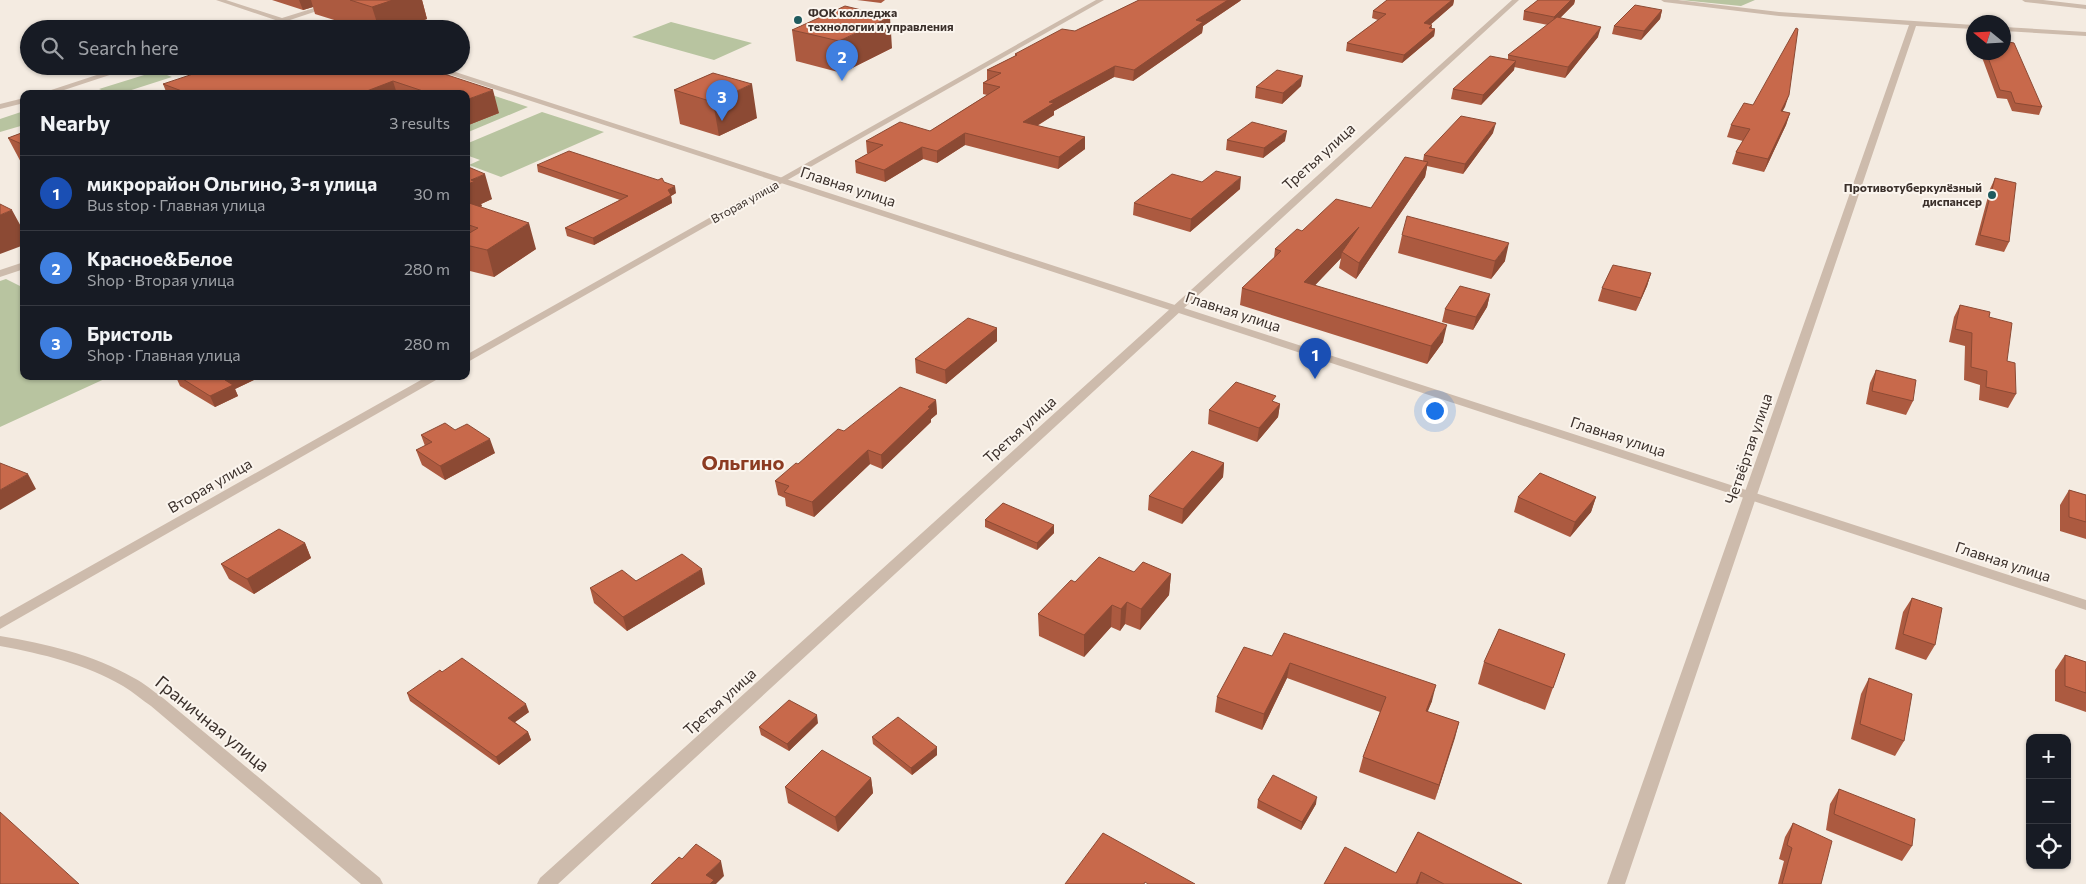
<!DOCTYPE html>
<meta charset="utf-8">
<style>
:root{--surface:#171b24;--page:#242831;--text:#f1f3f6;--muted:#9ea1a6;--line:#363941;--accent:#b45309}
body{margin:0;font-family:Commissioner,sans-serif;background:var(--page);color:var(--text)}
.controls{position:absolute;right:15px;bottom:15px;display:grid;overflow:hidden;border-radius:10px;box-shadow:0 1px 4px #0004}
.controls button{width:45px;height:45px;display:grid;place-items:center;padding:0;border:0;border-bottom:1px solid var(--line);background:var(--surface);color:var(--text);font:25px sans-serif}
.compass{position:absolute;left:1966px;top:15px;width:45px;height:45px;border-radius:50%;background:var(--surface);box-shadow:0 1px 4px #0004;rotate:288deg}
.you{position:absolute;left:1434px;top:410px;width:18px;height:18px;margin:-12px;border:4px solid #fff;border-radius:50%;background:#1a73e8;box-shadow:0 0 0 8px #1a73e833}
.badge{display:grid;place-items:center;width:32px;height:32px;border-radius:50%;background:var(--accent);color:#fff;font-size:16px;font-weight:700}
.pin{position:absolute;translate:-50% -41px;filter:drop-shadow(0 1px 2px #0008)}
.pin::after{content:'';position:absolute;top:26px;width:18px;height:15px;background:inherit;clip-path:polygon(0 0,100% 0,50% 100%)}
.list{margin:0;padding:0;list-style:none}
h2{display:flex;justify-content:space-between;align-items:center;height:65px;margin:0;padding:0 20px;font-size:21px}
h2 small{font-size:16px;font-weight:400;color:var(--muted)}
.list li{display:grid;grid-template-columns:32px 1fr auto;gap:15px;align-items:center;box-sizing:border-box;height:75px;padding:0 20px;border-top:1px solid var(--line)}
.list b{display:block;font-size:19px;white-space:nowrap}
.list p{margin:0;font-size:16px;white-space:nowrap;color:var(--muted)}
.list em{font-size:16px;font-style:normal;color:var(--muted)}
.icon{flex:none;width:28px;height:28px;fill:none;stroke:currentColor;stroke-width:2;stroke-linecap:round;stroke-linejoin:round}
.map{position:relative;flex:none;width:2086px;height:884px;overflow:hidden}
.search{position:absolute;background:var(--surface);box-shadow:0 1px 4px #0004;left:20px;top:20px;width:450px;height:55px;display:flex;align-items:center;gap:12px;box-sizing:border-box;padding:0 18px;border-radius:28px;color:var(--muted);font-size:19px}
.panel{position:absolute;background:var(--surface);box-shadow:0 1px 4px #0004;left:20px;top:90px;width:450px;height:290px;border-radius:10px}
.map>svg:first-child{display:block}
.green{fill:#b8c4a0}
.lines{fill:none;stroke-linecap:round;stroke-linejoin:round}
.minor{fill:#cdbbac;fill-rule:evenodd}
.tertiary{fill:#cdbbac;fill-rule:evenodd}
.wall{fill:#ac5a40}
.shaded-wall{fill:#8c4a34}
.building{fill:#c8694b;stroke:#8c4a34}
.poi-dot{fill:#1f5a5e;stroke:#fbf5ee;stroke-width:2}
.labels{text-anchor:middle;stroke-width:4;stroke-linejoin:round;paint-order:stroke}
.far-poi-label{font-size:12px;font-weight:bold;fill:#3b302b;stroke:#fbf5ee;text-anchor:start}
.far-street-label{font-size:12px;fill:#3b302b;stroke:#fbf5ee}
.street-label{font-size:15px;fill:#3b302b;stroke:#fbf5ee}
.near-street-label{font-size:18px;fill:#3b302b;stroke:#fbf5ee}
.district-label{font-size:20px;font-weight:bold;fill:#8c3b22;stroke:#fbf5ee}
</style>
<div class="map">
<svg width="2086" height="884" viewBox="0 0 2086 884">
<rect width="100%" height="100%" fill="#f4ebe1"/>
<path class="green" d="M1681 0H1755L1741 6Z
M671 22 752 43 714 60 632 37Z
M157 71 172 77 119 94H111L99 89Z
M483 92 528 107 466 133V97Z
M24 111V125L0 132V119Z
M542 112 604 132 501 177 469 165 480 160 466 155V144Z
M6 279 24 288V376H111L0 427V281Z"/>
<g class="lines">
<path class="minor" d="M1096 0H1104L466 363V355Z
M1512 0H1519L558 884H537L540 878Z
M1661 0H1678L1779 12 1974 25V29L1916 26 1625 884H1607L1909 25 1779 16 1664 2Z
M2022 0H2043L2086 5V9L2025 2Z
M283 18 287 20 286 22 262 29H251Z
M2004 27 2086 32V36L2004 31Z
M124 66H137L52 94H39Z
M24 98V103L0 109V104Z
M428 376H443L0 629V617Z
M0 636C46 644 93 654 134 678 144 683 153 691 163 698L380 878 383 884H361L151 706C142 700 133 692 123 686 85 664 43 654 0 646Z"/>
<path class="tertiary" d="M216 0H226L282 18 340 0H350L290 20 313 29H302Z
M424 66H437L2086 600V610Z
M24 262V269L0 277V270Z"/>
</g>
<path class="wall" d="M272 0H422L427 19 398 29H363L315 14 313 7 303 10Z
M857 0H885L881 3Z
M1139 0H1241L1240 1 1203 26 1202 33 1133 81 1114 77 1054 111V115L1037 126 1085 137V149L1058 169 965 145 937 163 923 159 885 182 856 173 855 161 869 153H867L866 141 930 131 987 95 983 94V83L987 80V70L1015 56V54L1075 31Z
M1387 0H1454L1453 5 1430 25 1432 28 1435 29 1434 36 1402 63 1346 51 1347 43 1378 20 1372 18 1373 11Z
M1538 0H1575L1574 4 1560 18 1598 37 1565 78 1514 67V70L1481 105 1451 99 1453 89 1508 59V55L1548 25 1523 20 1524 11Z
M1662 10 1660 19 1641 40 1612 34 1614 26Z
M792 30 892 48 842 73 796 61Z
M1980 52H2004L2042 107 2039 115 2012 111 2007 99 1997 98Z
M420 66 499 113 466 126V94H167L163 84Z
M713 73 757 118 719 136 680 124 674 90Z
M1301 86 1282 104 1255 98 1256 87Z
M1789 95 1782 112 1790 113 1786 125 1764 172 1732 164 1736 152 1743 141 1727 137 1731 125 1753 105Z
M24 132V168L8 138Z
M1493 133 1463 174 1427 166 1425 177 1356 279 1339 268 1341 258 1315 285 1443 342 1427 364 1240 305 1242 288 1274 258 1275 249 1302 231 1371 208 1423 161 1424 155Z
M1227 140 1285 141 1263 158 1226 150Z
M537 165 664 182 676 193 671 196 672 203 594 245 567 236 565 228 620 200 538 172Z
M466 166 492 199 481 204 482 206 481 207 536 249 494 277 466 270Z
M1995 178 2009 242 2004 252 1975 245 1990 189Z
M1202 182 1240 189 1190 232 1133 215 1134 203Z
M1402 235 1505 261 1491 279 1398 253Z
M1651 273 1647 286 1636 311 1598 301 1602 288Z
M1490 294 1487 307 1473 330 1442 322 1445 309Z
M1960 305 1989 317 2007 361 2016 394 2008 408 1979 400 1980 385 1964 380 1965 346 1949 342 1954 317Z
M997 328V341L946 384 916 373 915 359Z
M1876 370 1913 401 1906 415 1866 404 1870 383Z
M174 376H262L235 389 238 396 215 407 180 386 176 377Z
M936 400 937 414 931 419V422L882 469 870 464 814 517 786 506 785 498 778 495 775 481 844 431Z
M1275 402 1280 404 1278 417 1257 442 1208 424 1209 410Z
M455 430 495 453 445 480 422 465 416 450 425 446 421 435Z
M1224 463 1223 477 1182 524 1148 510 1149 496Z
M2069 490 2086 495V539L2060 531V505Z
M1518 497H1596L1591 512 1570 537 1514 512Z
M985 520 1054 533 1037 550 985 527Z
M305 543 311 558 254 594 229 579 221 564Z
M1134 572 1171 574 1169 595 1140 630 1125 624 1120 631 1111 627 1084 657 1039 636 1038 614 1075 582Z
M636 581 705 584 627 631 594 603 590 588Z
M1912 598 1935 645 1926 660 1895 649 1903 612Z
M1565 654 1545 710 1478 684 1484 662Z
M2065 655 2086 662V712L2055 701V670Z
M1272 656 1432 701 1427 712 1459 722 1435 800 1359 772 1363 757 1380 712 1287 678 1262 730 1215 712 1217 697Z
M1869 678 1904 741 1895 756 1851 739 1861 694Z
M407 693 529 712 515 722 528 732 531 740 499 765 410 701Z
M818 723 789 751 761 735 759 727Z
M872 737 937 755 912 775 873 744Z
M871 778 873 793 838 832 788 803 785 787Z
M1839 789 1912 846 1902 861 1826 830 1830 804Z
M1258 800 1316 804 1301 830 1257 808Z
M1793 823 1821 884H1778L1784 861 1779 859 1785 837Z
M1418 832 1522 884H1324L1396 873Z"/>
<path class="shaded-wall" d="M299 0H311L313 7 303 10Z
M384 0H422L427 19 398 29H379L372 7Z
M1228 0H1241L1240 1 1203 26 1202 33 1133 81 1134 70 1196 20Z
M1452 0H1454L1453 5 1423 31 1424 23Z
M1571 0H1575L1574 4 1552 26 1554 17Z
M1662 10 1660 19 1641 40 1644 31Z
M890 17 892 48 842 73 839 41Z
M1432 25 1431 32 1435 29 1434 36 1402 63 1404 55Z
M1601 27 1598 37 1565 78 1568 67Z
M1516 61 1514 70 1481 105 1483 95Z
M1115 66 1114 77 1054 111V115L1023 134V122L1049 102Z
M1303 76 1301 86 1282 104 1283 93Z
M393 81 397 94H359Z
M752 84 757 118 719 136 713 102Z
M493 90 499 113 466 126V100Z
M1789 95 1785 107 1776 123 1781 111Z
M1790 113 1786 125 1764 172 1768 159Z
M1496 123 1493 133 1463 174 1465 164Z
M1287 131 1285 141 1263 158 1264 148Z
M965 133V145L937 163V151Z
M1085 137V149L1058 169 1059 157Z
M922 147 923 159 885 182 884 170Z
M1428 162 1425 177 1356 279 1359 263Z
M485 174 492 199 481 204 482 206 466 213V185L471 180Z
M1241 177 1240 189 1190 232 1191 219Z
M675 186 676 193 671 196 672 203 594 245 593 238Z
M12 210 24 232V245L0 254V215Z
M529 223 536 249 494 277 487 250Z
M1359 227 1342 252 1341 258 1302 299 1304 282Z
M1509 243 1505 261 1491 279 1495 261Z
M1651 273 1647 286 1636 311 1641 298Z
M1490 294 1487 307 1473 330 1476 317Z
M1447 325 1443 342 1427 364 1431 346Z
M997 328V341L946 384 945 370Z
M234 376H262L235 389 238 396 215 407 210 396 225 380Z
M936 400 937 414 931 419V422L882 469 881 455 928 407Z
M1280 404 1278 417 1257 442 1259 428Z
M490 439 495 453 445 480 440 466Z
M868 450 870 464 814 517 812 502Z
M1224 463 1223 477 1182 524 1183 509Z
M28 474 36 489 0 510V490Z
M1596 497 1591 512 1570 537 1575 522Z
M1054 525V533L1037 550V543Z
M305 543 311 558 254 594 247 579Z
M702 569 705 584 627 631 623 617Z
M1171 574 1169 595 1140 630 1141 609Z
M1127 602 1125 624 1120 631 1121 609Z
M1112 605 1111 627 1084 657V635Z
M1290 663 1287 678 1262 730 1264 714Z
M1436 685 1432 701 1422 726 1426 711Z
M526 704 529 712 511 725 508 718Z
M817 715 818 723 789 751 787 744Z
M1459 722 1455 738 1435 800 1439 785Z
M528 732 531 740 499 765 496 757Z
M937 747V755L912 775 911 768Z
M871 778 873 793 838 832 835 817Z
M1317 797 1316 804 1301 830 1302 822Z
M721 861 724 876 716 884H708L706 875Z
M1421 872 1418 884H1416Z"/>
<path class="building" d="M350 0H393L372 7Z
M1139 0H1228L1196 20 1203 22 1134 70 1115 66 1049 102 1054 103 1023 122 1085 137 1059 157 965 133 937 151 922 147 884 170 855 161 883 145 866 141 900 122 930 131 1000 87 983 83 1001 73 987 70 1017 55 1015 54 1062 29 1075 31Z
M1387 0H1452L1424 23 1432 25 1429 28 1435 29 1404 55 1347 43 1386 14 1373 11Z
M1538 0H1571L1554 17 1524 11Z
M1635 5 1662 10 1644 31 1614 26Z
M845 6 890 17 839 41 792 30Z
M1557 17 1601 27 1568 67 1508 55Z
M1796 28 1798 29 1789 95 1781 111 1790 113 1768 159 1736 152 1750 129 1731 125 1744 103 1753 105Z
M2004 41 2014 43 2042 107 2015 103 2011 92 2000 90 1986 52H2004Z
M1490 56 1516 61 1483 95 1453 89Z
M217 66H420L493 90 466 100V94H432L393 81 359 94H190L163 84Z
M1277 70 1303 76 1283 93 1256 87Z
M713 73 752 84 713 102 674 90Z
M1461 116 1496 123 1465 164 1424 155Z
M1252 122 1287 131 1264 148 1227 140Z
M24 132V145L8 138Z
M569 151 658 180 662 178 664 182 675 186 668 190 671 195 593 238 565 228 628 196 537 165Z
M1405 157 1428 162 1359 263 1342 252 1359 227 1304 282 1447 325 1431 346 1242 288 1281 251 1275 249 1297 229 1302 231 1336 199 1371 208Z
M466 166 485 174 471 180 475 181 466 185Z
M1216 171 1241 177 1191 219 1134 203 1172 174 1202 182Z
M1995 178 2016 183 2009 242 1980 235Z
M466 202 529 223 487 250 466 245V235L478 228 466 224Z
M0 204 12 210 0 215Z
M1407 216 1509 243 1495 261 1402 235Z
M1613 265 1651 273 1641 298 1602 288Z
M1460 286 1490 294 1476 317 1445 309Z
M1960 305 1990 312 1989 317 2012 323 2007 361 2015 363 2016 394 1986 387 1987 371 1971 367 1972 333 1955 329Z
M968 318 997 328 945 370 915 359Z
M1876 370 1916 380 1913 401 1872 391Z
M178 376H234L225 380 233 385 210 396Z
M1236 382 1276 396 1272 401 1280 404 1259 428 1209 410Z
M900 387 936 400 928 407 930 408 881 455 868 450 812 502 784 492 789 486 775 481 796 463 798 464 838 429 844 431Z
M445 423 455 430 467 424 490 439 440 466 416 450 432 442 421 435Z
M1192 451 1224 463 1183 509 1149 496Z
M0 463 28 474 0 490Z
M1540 473 1596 497 1575 522 1518 497Z
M2069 490 2086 495V522L2069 517Z
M1003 503 1054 525 1037 543 985 520Z
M279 529 305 543 247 579 221 564Z
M682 554 702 569 623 617 590 588 622 570 636 581Z
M1099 557 1134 572 1143 562 1171 574 1141 609 1127 602 1121 609 1112 605 1084 635 1038 614 1071 580 1075 582Z
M1912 598 1942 608 1935 645 1903 634Z
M1499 629 1565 654 1553 688 1484 662Z
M1284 633 1436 685 1426 711 1459 722 1439 785 1363 757 1386 697 1290 663 1264 714 1217 697 1244 647 1272 656Z
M2065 655 2086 662V693L2065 686Z
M462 658 526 704 508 718 528 732 496 757 407 693 440 670 442 672Z
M1869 678 1912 694 1904 741 1860 724Z
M789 700 817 715 787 744 759 727Z
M898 717 937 747 911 768 872 737Z
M822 750 871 778 835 817 785 787Z
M1273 775 1317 797 1302 822 1258 800Z
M1839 789 1915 819 1912 846 1834 814Z
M0 812 79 884H0Z
M1793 823 1832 841 1821 884H1782L1792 848 1787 845Z
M1418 832 1522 884H1444L1421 872 1416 884H1324L1345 847 1396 873Z
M1103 833 1195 884H1148L1145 882 1144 884H1065Z
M696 844 721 861 706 875 714 880 710 884H651L679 857 682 859Z"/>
<g class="poi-dot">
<circle cx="798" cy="20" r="5"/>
<circle cx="1992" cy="195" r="5"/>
</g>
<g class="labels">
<g class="far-poi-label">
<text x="808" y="17">ФОК колледжа<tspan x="808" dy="14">технологии и управления</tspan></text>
<text x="1982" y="192" text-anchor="end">Противотуберкулёзный<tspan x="1982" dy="14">диспансер</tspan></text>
</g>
<g class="far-street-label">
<text transform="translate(745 202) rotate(-29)" y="4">Вторая улица</text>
</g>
<g class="street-label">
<text transform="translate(1319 157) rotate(-42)" y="5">Третья улица</text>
<text transform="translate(848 187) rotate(18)" y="5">Главная улица</text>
<text transform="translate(1233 312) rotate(18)" y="5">Главная улица</text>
<text transform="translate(1020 430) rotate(-42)" y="5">Третья улица</text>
<text transform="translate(1618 437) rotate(18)" y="5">Главная улица</text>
<text transform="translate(1749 449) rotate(-71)" y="5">Четвёртая улица</text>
<text transform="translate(210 486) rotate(-30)" y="5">Вторая улица</text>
<text transform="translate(2003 562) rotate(18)" y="5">Главная улица</text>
<text transform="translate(720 702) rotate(-42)" y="5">Третья улица</text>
</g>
<g class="near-street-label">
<text transform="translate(212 724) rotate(39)" y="6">Граничная улица</text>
</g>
<g class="district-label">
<text x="743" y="470">Ольгино</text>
</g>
</g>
</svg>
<div class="controls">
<button>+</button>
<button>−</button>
<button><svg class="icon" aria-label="locate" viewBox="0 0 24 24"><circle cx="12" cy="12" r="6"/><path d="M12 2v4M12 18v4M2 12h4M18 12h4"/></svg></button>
</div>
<svg class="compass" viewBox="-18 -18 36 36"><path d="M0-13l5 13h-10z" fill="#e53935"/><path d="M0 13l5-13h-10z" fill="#9ea1a6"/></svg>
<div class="you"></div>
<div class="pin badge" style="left:1315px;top:379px;background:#1a4fb4">1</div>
<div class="pin badge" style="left:842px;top:81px;background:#3f7fe0">2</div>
<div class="pin badge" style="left:722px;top:121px;background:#3f7fe0">3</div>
<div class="search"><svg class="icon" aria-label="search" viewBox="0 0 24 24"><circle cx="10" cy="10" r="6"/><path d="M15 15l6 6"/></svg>Search here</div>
<section class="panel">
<h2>Nearby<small>3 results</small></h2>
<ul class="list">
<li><span class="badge" style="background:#1a4fb4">1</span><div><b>микрорайон Ольгино, 3-я улица</b><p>Bus stop · Главная улица</p></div><em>30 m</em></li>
<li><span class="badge" style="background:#3f7fe0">2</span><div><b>Красное&amp;Белое</b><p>Shop · Вторая улица</p></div><em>280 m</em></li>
<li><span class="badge" style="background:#3f7fe0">3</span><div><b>Бристоль</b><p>Shop · Главная улица</p></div><em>280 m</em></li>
</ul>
</section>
</div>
